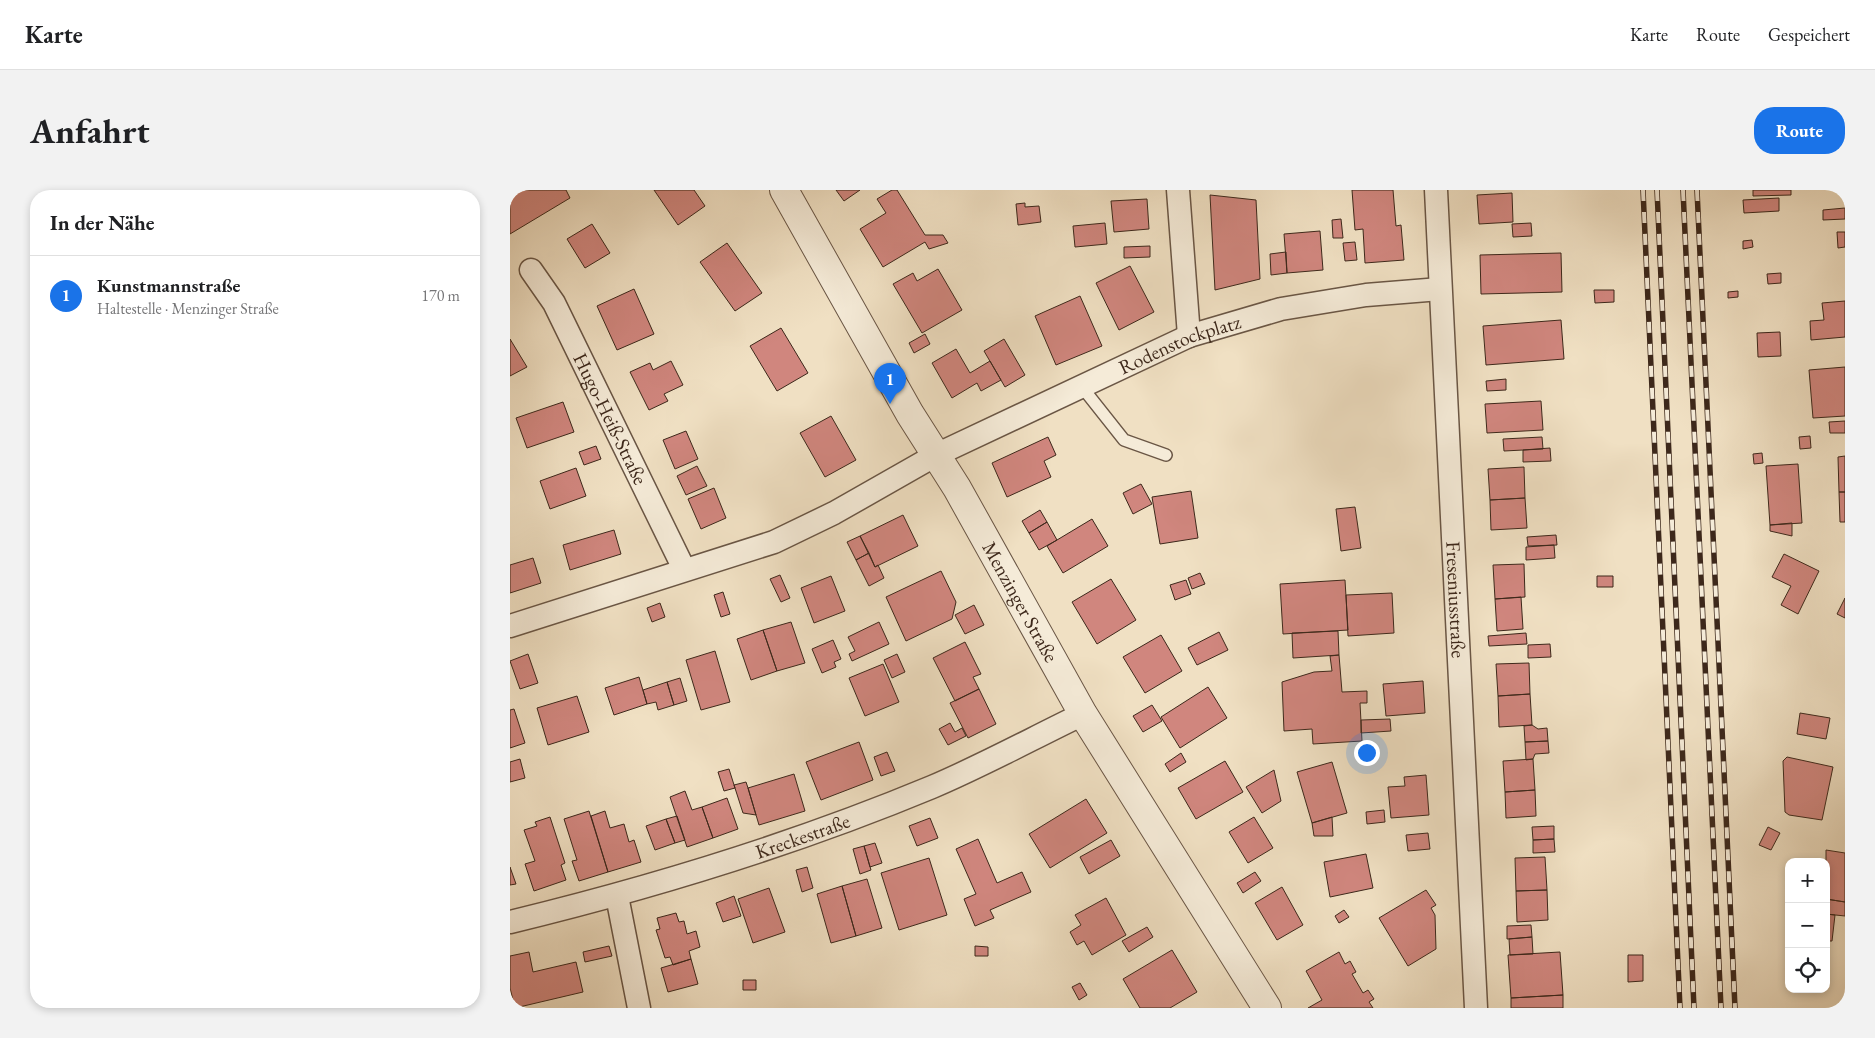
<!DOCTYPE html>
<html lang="de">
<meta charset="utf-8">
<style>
:root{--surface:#fff;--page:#f2f2f2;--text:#202124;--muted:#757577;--line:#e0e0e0;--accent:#1a73e8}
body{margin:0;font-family:"EB Garamond",serif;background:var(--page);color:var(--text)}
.controls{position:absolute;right:15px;bottom:15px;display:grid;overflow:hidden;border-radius:10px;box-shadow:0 2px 8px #0003}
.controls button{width:45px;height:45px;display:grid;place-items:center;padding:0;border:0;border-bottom:1px solid var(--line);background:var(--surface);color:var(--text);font:25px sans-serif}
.you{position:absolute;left:856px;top:562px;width:18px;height:18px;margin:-12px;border:4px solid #fff;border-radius:50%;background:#1a73e8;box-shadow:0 0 0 8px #1a73e833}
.badge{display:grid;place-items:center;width:32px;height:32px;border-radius:50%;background:var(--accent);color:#fff;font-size:16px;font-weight:700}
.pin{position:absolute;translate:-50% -41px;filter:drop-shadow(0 1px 2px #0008)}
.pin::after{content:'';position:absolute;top:26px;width:18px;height:15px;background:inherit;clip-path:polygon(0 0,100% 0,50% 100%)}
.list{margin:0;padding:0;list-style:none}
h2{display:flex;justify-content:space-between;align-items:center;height:65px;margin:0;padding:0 20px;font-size:21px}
h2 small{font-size:16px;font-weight:400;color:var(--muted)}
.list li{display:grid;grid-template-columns:32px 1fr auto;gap:15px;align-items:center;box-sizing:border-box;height:80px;padding:0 20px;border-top:1px solid var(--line)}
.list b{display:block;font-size:19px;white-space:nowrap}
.list p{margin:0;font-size:16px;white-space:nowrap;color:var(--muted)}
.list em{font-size:16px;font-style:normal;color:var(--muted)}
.icon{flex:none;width:28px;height:28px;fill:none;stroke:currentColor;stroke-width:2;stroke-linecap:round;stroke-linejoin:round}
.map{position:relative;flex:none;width:1335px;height:818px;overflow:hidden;border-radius:20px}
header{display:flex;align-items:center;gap:30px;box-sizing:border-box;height:70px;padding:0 25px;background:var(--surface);border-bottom:1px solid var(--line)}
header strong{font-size:24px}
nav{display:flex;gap:28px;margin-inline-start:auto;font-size:18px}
.intro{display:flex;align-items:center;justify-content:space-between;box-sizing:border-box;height:120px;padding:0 30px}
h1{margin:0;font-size:35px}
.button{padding:12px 22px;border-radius:20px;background:var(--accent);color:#fff;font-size:18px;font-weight:700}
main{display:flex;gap:30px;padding:0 30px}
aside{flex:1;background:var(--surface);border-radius:20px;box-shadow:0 2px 8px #0003}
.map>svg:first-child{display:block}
.building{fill:#d0867e;stroke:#3d281b}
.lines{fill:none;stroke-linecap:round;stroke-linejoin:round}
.service-casing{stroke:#6a5645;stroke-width:14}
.minor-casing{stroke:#6a5645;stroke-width:25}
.tertiary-casing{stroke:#6a5645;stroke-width:30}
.service{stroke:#f5ebd8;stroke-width:11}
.minor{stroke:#f5ebd8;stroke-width:22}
.tertiary{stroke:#f5ebd8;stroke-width:28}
.rail-casing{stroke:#3d281b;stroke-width:5.5}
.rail{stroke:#f5ebd8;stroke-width:4;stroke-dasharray:11;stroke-linecap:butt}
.labels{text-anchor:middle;stroke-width:5;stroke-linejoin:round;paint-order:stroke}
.street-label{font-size:20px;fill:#3d281b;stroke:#f5ebd8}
</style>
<header>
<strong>Karte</strong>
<nav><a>Karte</a><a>Route</a><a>Gespeichert</a></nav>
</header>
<div class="intro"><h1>Anfahrt</h1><a class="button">Route</a></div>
<main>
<aside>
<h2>In der Nähe<small></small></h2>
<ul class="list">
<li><span class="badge">1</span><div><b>Kunstmannstraße</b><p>Haltestelle · Menzinger Straße</p></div><em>170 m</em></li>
</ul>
</aside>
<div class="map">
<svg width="1335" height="818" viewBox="0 0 1335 818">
<rect width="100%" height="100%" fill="#f0e0c3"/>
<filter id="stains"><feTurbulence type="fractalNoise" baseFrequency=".004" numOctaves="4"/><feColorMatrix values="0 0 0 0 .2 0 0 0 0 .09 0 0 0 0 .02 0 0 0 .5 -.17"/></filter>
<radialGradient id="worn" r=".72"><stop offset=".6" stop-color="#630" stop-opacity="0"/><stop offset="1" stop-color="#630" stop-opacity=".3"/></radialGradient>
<path class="building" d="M5 0H56L60 8 0 44V3Z
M144 0H184L195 16 168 35Z
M326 0H350L334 11Z
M382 0H387L415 45H433L438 53 419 59 415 52 373 77 350 39 376 23 367 9Z
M842 0H883L886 36 891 35 894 70 855 73 853 39 845 40Z
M1243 0H1281V5L1243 6Z
M1002 3 1003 32 969 34 967 5Z
M700 5 746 10 750 89 705 100Z
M1269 8V21L1234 23 1233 10Z
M637 9 639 39 604 42 601 11Z
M515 13V17L529 16 531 32 508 35 506 14Z
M1335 18V29L1313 30V20Z
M831 29 833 48H823L822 30Z
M595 33 597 54 565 57 563 36Z
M1021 33 1022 46 1003 47 1002 34Z
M82 34 100 63 75 78 57 49Z
M810 41 813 80 777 83 774 44Z
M1327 42H1335V57L1328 58Z
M1242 50 1243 57 1233 59V51Z
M845 52 847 70 835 71 833 53Z
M217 53 252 103 225 121 190 72Z
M640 56V67L614 68V57Z
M776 62 777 83 761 85 760 64Z
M1051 63 1052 102 971 104 970 65Z
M620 76 644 122 609 140 586 93Z
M428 79 452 120 412 143 383 94 403 83 407 91Z
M1271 83V93L1258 94 1257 84Z
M124 99 144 144 107 160 87 116Z
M1084 100H1104V112L1085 113Z
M1228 101V107L1218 108V102Z
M570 106 592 156 546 175 525 126Z
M1335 111V147L1301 150 1300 131 1314 130 1312 113Z
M1051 130 1054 169 976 175 973 136Z
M271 138 298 183 267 201 240 156Z
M1270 142 1271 166 1248 167 1247 143Z
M415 144 420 154 404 163 399 153Z
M0 149 17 177 0 186Z
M494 149 515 185 495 197 474 161Z
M446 159 460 183 480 171 491 190 471 201 467 193 442 208 422 173Z
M161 171 173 195 154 204 158 211 139 220 120 182 140 173 143 180Z
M1335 177V226L1303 228 1299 180Z
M996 189V200L977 201 976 191Z
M1031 211 1033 240 977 243 975 214Z
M53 212 64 242 17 258 6 228Z
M321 226 346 270 315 287 290 243Z
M1335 231V243H1320L1319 232Z
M176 241 188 269 165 279 153 250Z
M1300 246 1301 258 1290 259 1289 247Z
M538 247 546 265 534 271 541 287 497 307 482 273Z
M1032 247 1033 259 994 261 993 249Z
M86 256 91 269 74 275 69 262Z
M1040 258 1041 271 1013 272V260Z
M1252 263 1253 273 1244 274 1243 264Z
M1335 266V302H1329L1328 267Z
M1288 274 1292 333 1260 335 1256 276Z
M187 276 197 296 176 305 167 286Z
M1014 277 1015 308 980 310 978 279Z
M66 278 76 306 40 319 30 291Z
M631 294 642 314 623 324 613 303Z
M204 298 216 328 191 339 178 309Z
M681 301 688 348 650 354 642 307Z
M1329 302H1335V332H1330Z
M1015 308 1017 338 981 340 980 310Z
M845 317 851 358 831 361 826 319Z
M530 320 537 332 519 343 512 331Z
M393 325 408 356 365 377 350 346Z
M582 329 598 356 553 383 537 356Z
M537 332 547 350 529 360 519 343Z
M1282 333V346L1260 341V335Z
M104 340 111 364 60 380 53 355Z
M1046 345 1047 355 1018 356 1017 347Z
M350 346 359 363 346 370 337 352Z
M1044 355 1045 368 1016 370V357Z
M359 363 365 377 368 375 374 388 359 396 346 370Z
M1274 364 1309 381 1288 424 1271 415 1281 396 1262 387Z
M23 368 31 393 0 403V375Z
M1014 374 1015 407 985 409 983 375Z
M431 381 446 412 442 429 396 451 376 407Z
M690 383 695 394 682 399 678 388Z
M270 385 280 408 271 412 260 389Z
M321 386 335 421 304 433 291 398Z
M1087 386H1103V397H1087Z
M601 389 626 430 587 454 562 412Z
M676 390 681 404 665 410 660 395Z
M835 390 838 440 773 444 770 394Z
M213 402 220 424 211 427 204 405Z
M882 403 884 443 838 446 836 405Z
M1011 407 1013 439 987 441 985 409Z
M1335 408V428L1327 424Z
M150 413 155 427 142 432 137 418Z
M464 415 474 435 455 444 445 425Z
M281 432 295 473 267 481 253 440Z
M369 432 379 454 342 471 339 464 345 461 338 447Z
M253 440 267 481 241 490 227 449Z
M828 441 829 465 783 468 782 443Z
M709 442 718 460 687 475 678 458Z
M1016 443 1017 454 979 456 978 446Z
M651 445 672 481 635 503 613 467Z
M323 450 331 469 324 472 326 477 312 483 302 459Z
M455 452 471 484 463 487 469 499 445 511 423 468Z
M1040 454 1041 467 1018 468V455Z
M205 461 220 512 191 520 176 470Z
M18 464 28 493 10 499 0 471Z
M387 464 395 482 382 488 374 470Z
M829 465 832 502 857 501V513H850L852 551 803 554 802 539 774 541 772 492 804 482 822 481 820 466Z
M1019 473 1020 504 988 506 986 474Z
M373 474 389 512 355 526 339 488Z
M129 487 137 514 104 525 95 498Z
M170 488 177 511 164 515 157 492Z
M913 491 915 523 876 526 873 494Z
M157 492 164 515 148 520 146 512 137 514 133 500Z
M698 497 717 528 670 558 651 527Z
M469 499 486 534 458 548 440 513Z
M1020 504 1022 535 989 537 988 506Z
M67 506 79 542 38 555 27 518Z
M642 515 652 531 633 542 623 526Z
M4 519 15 553 0 558V520Z
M1290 523 1320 528 1316 549 1287 544Z
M880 529 881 541 851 543V530Z
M440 533 445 542 452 538 456 546 438 555 429 539Z
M1022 535 1028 539 1037 538 1038 551 1015 552 1014 536Z
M1038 551 1039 563 1025 564 1023 569 1016 570 1015 552Z
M349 552 363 590 311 610 296 572Z
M377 562 385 581 371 586 364 567Z
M671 563 676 572 660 582 655 574Z
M1277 567 1323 577 1312 630 1279 625 1275 622 1273 571Z
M10 569 15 588 0 592V572Z
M1023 569 1025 600 995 602 993 571Z
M715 571 733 602 686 629 668 598Z
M822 572 837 623 802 633 787 582Z
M219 579 225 598 214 601 208 582Z
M764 580 771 611 752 623 736 597Z
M284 584 295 621 249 635 238 598Z
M916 585 919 625 881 628 878 597 895 596 894 587Z
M236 592 238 598 246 625 233 623 224 595Z
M1025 600 1026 626 996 628 995 602Z
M175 601 182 620 192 617 203 648 177 657 160 607Z
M217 608 228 639 203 648 192 617Z
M576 609 597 643 540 678 519 644Z
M874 620 875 632 857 634 856 622Z
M79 621 98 682 69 691 62 671 67 670 54 629Z
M95 621 100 638 114 634 119 652 124 650 131 672 98 682 81 626Z
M167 626 175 650 165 653 156 629Z
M40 627 55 673 51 675 56 690 24 701 15 674 25 671 14 640 27 636 25 632Z
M744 627 763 658 738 673 719 642Z
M822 627 823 646H804L802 633Z
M420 628 428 648 407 656 399 636Z
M156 629 165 653 145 660 136 636Z
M1044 636V649L1023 650 1022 637Z
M1258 637 1270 643 1261 660 1249 655Z
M918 643 920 659 898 661 896 645Z
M468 649 487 693 512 682 521 702 480 720 484 728 465 736 454 709 466 704 446 659Z
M1044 649 1045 662 1023 663V650Z
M601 650 610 666 579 684 570 667Z
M365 653 372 673 360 677 354 656Z
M354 656 361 680 350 684 343 659Z
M1316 660 1335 663V712L1316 709Z
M856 664 863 698 820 707 814 672Z
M1035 667 1037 700 1006 701 1005 668Z
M419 668 437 725 389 740 371 683Z
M0 677 6 694 0 695Z
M297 677 303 698 292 702 286 680Z
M745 682 751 691 733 703 727 693Z
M357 689 372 738 346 746 332 696Z
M332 696 346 746 321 753 307 704Z
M772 697 793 735 767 750 745 713Z
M259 698 275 742 243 753 228 709Z
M916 700 926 715 921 718 925 725 926 759 898 776 869 728Z
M1037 700 1038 730 1007 732 1006 701Z
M224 706 231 726 213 732 206 713Z
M596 708 616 745 582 765 574 751 567 755 560 742 571 735 565 725Z
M1316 709 1335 712V726L1316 724Z
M834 720 839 727 829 733 825 726Z
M166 723 169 732 174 731 177 744 186 741 190 757 179 761 181 769 163 775 160 767 155 768 146 740 150 739 147 728Z
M1316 724 1325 725 1322 751H1318L1316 768Z
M1021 735 1022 747 997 749V736Z
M637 737 643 747 619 762 612 751Z
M1022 747 1023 764 1000 765 999 749Z
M99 756 102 766 75 772 73 762Z
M465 756 478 757V766H465Z
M662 760 687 802 660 818H630L613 789Z
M19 762 23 782 66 772 73 802 5 818 0 798V766Z
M829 762 835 774 840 771 846 782 842 784 853 803 858 800 864 809 859 812 863 818H798L812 810 796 781Z
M1050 762 1053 805 1001 808 998 765Z
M1118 765H1133V791L1118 792Z
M181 769 188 794 158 802 151 778Z
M233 790H246V800H233Z
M570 793 577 805 569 810 562 797Z
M1053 805V818H1001V808Z"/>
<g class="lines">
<g class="service-casing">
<path id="service" d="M572 197 614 250 656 265"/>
</g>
<g class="minor-casing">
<g id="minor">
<path d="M668 0 679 146"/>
<path id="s1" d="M926 0 966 818"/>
<path id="s2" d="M21 80 44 113 174 379"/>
<path id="s3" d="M0 436 264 352 324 323 426 265 679 146 771 119 856 105 930 99"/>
<path d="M107 706 129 818"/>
<path id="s4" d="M0 732C144 697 285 654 422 597 474 575 523 548 573 524"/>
</g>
</g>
<g class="tertiary-casing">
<g id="tertiary">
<path id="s5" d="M274 0 400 224 447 298 573 524 757 818"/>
</g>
</g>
<use href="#service" class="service"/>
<use href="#minor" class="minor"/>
<use href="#tertiary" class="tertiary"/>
<g class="rail-casing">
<path id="rail" d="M1133 0 1170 818
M1147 0 1184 818
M1173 0 1211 818
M1187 0 1225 818"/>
</g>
<use href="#rail" class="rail"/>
</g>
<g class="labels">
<g class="street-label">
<text dy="7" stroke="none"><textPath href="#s3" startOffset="729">Rodenstockplatz</textPath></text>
<text dy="7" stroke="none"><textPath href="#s2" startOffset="169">Hugo-Heiß-Straße</textPath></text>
<text dy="7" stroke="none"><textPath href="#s1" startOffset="410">Freseniusstraße</textPath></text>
<text dy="7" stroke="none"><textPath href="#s5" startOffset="475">Menzinger Straße</textPath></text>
<text dy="7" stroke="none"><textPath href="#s4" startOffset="305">Kreckestraße</textPath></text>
</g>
</g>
<rect width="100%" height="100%" filter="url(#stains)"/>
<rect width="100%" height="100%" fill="url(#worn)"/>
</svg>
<div class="controls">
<button>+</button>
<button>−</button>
<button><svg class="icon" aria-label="locate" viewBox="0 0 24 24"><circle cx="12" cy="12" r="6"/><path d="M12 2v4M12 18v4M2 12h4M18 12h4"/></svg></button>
</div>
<div class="you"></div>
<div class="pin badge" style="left:380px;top:214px">1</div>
</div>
</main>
